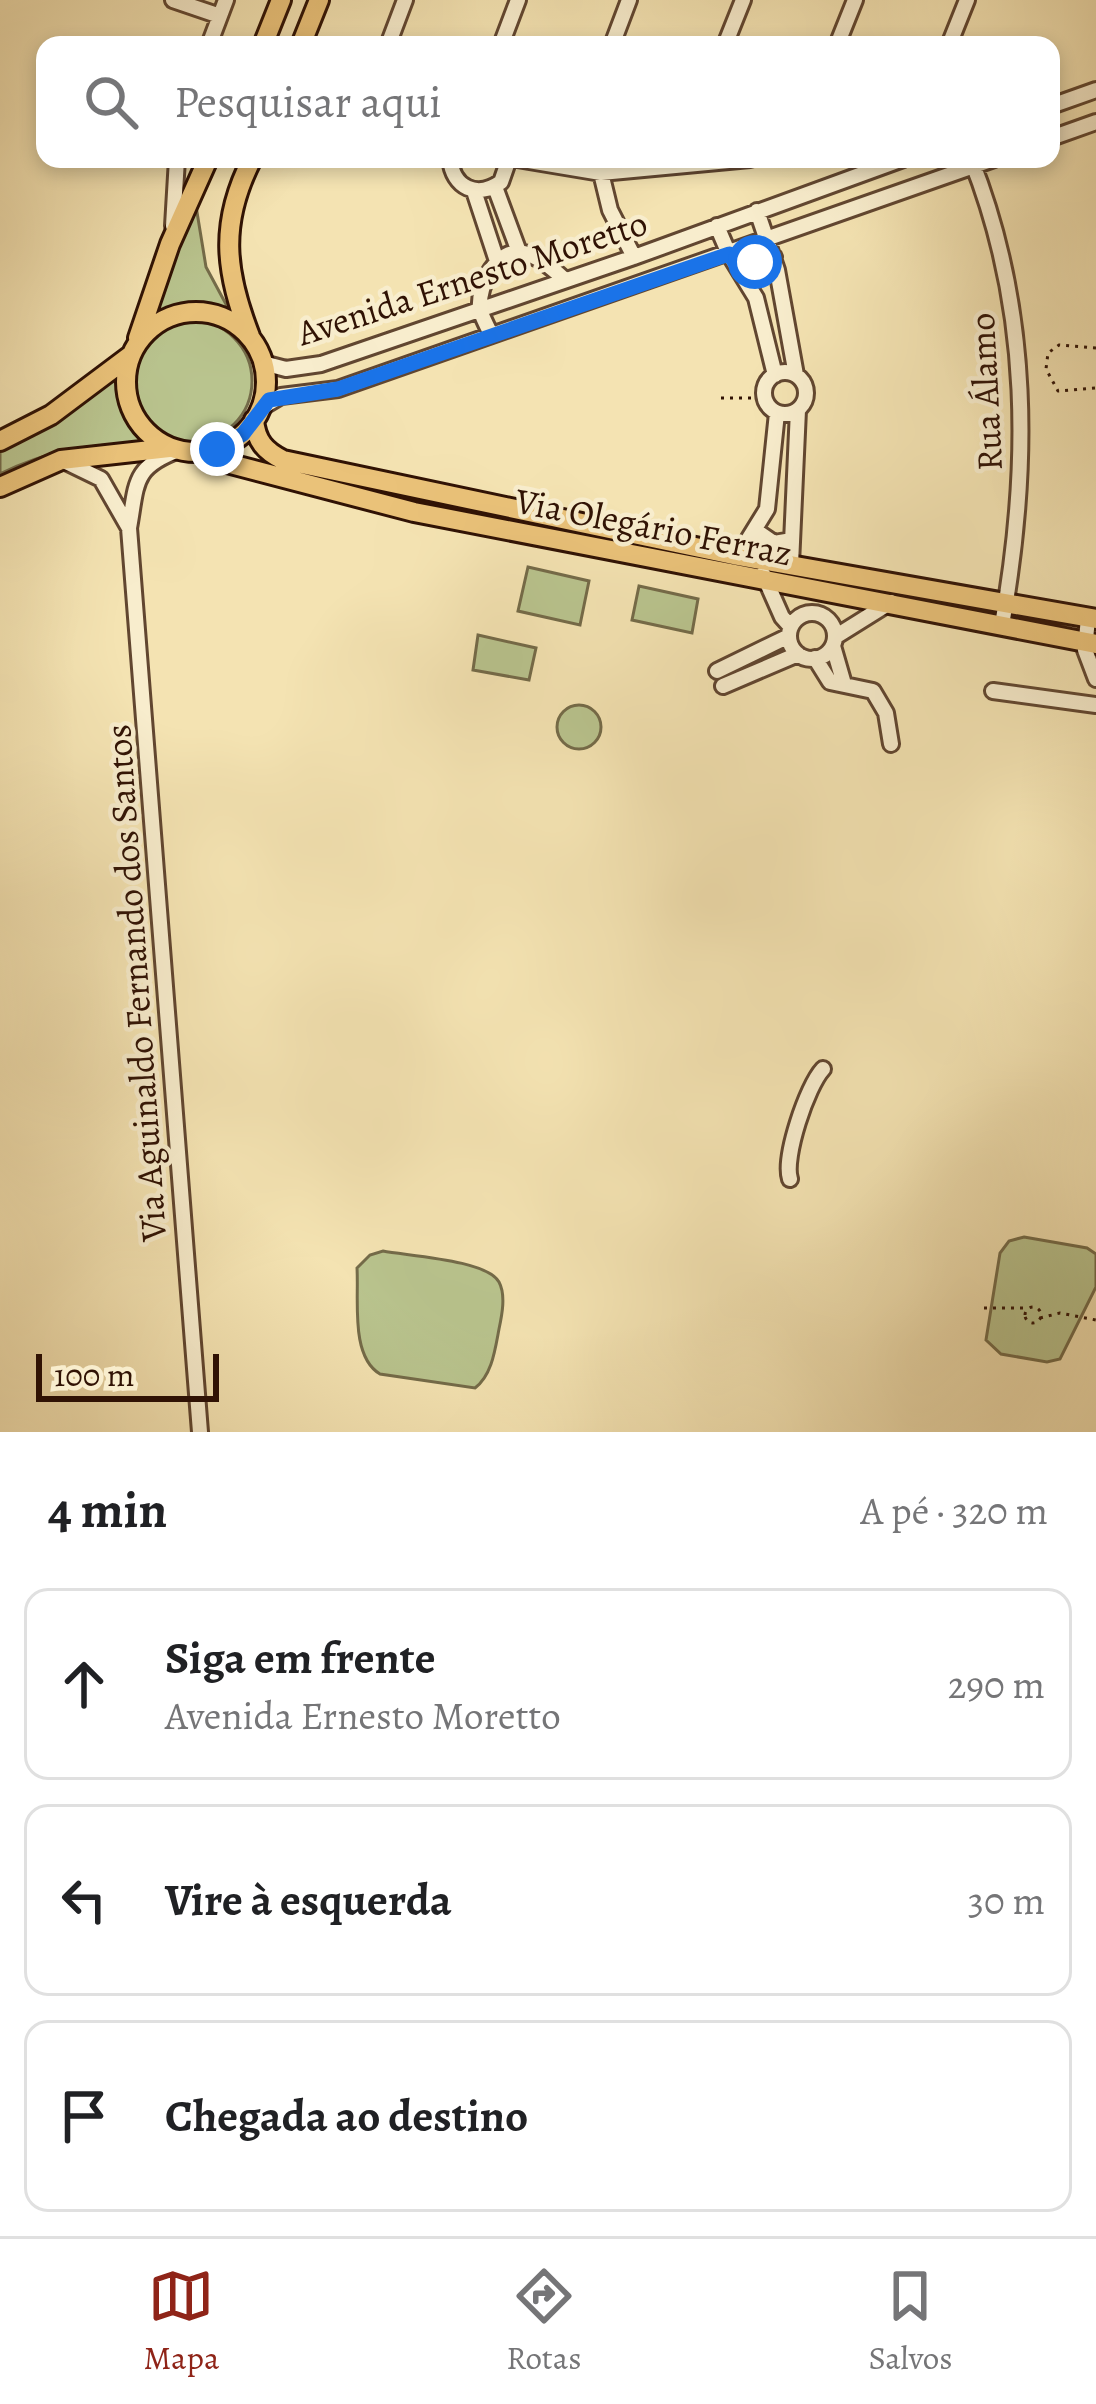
<!DOCTYPE html>
<html lang="pt">
<meta charset="utf-8">
<style>
:root{--surface:#fff;--page:#f2f2f2;--text:#202124;--muted:#757577;--line:#e0e0e0;--accent:#8f2418}
body{margin:0;font-family:Alegreya,serif;background:var(--page);color:var(--text)}
.scale{position:absolute;left:36px;bottom:30px;width:183px;box-sizing:border-box;padding-left:12px;border:6px solid #301204;border-top:0;font-size:33px;line-height:42px;white-space:nowrap;color:#301204;-webkit-text-stroke:9px #f8edcd;paint-order:stroke}
.stop{position:absolute;width:36px;height:36px;margin:-27px;border:9px solid #1a73e8;border-radius:50%;background:#fff}
.stop.end{background:#1a73e8;border-color:#fff;box-shadow:0 3px 12px #0008}
.list{margin:0;padding:0;list-style:none}
h2{display:flex;justify-content:space-between;align-items:center;height:156px;margin:0;padding:0 48px;font-size:51px}
h2 small{font-size:39px;font-weight:400;color:var(--muted)}
.list li{display:grid;grid-template-columns:78px 1fr auto;gap:36px;align-items:center;box-sizing:border-box;height:192px;margin:0 24px 24px;padding:0 24px;border:3px solid var(--line);border-radius:24px}
.list b{display:block;font-size:45px;white-space:nowrap}
.list p{margin:0;font-size:39px;white-space:nowrap;color:var(--muted)}
.list em{font-size:39px;font-style:normal;color:var(--muted)}
.icon{flex:none;width:66px;height:66px;fill:none;stroke:currentColor;stroke-width:2;stroke-linecap:round;stroke-linejoin:round}
.map{position:relative;flex:none;width:1096px;height:1432px;overflow:hidden}
.search{position:absolute;background:var(--surface);box-shadow:0 6px 18px #0003;left:36px;right:36px;top:36px;height:132px;display:flex;align-items:center;gap:30px;box-sizing:border-box;padding:0 42px;border-radius:24px;color:var(--muted);font-size:45px}
.sheet{height:804px;background:var(--surface)}
nav{display:flex;justify-content:space-around;align-items:center;box-sizing:border-box;height:168px;border-top:3px solid var(--line);background:var(--surface);font-size:33px;color:var(--muted)}
nav a{display:grid;justify-items:center;gap:6px}
nav .on{color:var(--accent)}
.map>svg:first-child{display:block}
.green{fill:#b9c48e;stroke:#746b49;stroke-width:3}
.lines{fill:none;stroke-linecap:round;stroke-linejoin:round}
.minor-casing{stroke:#614630;stroke-width:20}
.major-casing{stroke:#301204;stroke-width:24}
.path{stroke:#301204;stroke-width:3;stroke-dasharray:3 6;stroke-linecap:butt}
.minor{stroke:#f8edcd;stroke-width:14}
.major{stroke:#eac279;stroke-width:18}
.route{stroke:#1a73e8;stroke-width:15}
.labels{text-anchor:middle;stroke-width:9;stroke-linejoin:round;paint-order:stroke}
.street-label{font-size:36px;fill:#301204;stroke:#f8edcd}
</style>
<div class="map">
<svg width="1096" height="1432" viewBox="0 0 1096 1432">
<rect width="100%" height="100%" fill="#f4e3b2"/>
<filter id="stains"><feTurbulence type="fractalNoise" baseFrequency=".00167" numOctaves="4"/><feColorMatrix values="0 0 0 0 .2 0 0 0 0 .09 0 0 0 0 .02 0 0 0 .5 -.17"/></filter>
<radialGradient id="worn" r=".72"><stop offset=".6" stop-color="#630" stop-opacity="0"/><stop offset="1" stop-color="#630" stop-opacity=".3"/></radialGradient>
<path class="green" d="M196 206 206 267 235 321C202 304 177 305 144 325Z
M130 381a61 61 0 1 1 122 0a61 61 0 1 1-122 0Z
M116 377C115 410 137 421 142 444 91 443 46 451 0 474V447Z
M528 567 589 581 580 625 518 611Z
M639 586 698 599 692 633 632 620Z
M478 635 536 648 529 680 473 670Z
M557 727a22 22 0 1 1 44 0a22 22 0 1 1-44 0Z
M1024 1237 1087 1248 1096 1254V1287L1060 1359 1047 1362 1001 1354 986 1340 1000 1253 1009 1241Z
M383 1251C409 1256 487 1260 499 1282 506 1295 502 1315 499 1329 495 1350 492 1375 475 1388L380 1374C350 1356 359 1299 357 1268L370 1255Z"/>
<g class="lines">
<g class="minor-casing">
<path id="minor" d="M173 0 220 16
M209 45 226 0
M388 45 405 0
M501 45 518 0
M612 45 629 0
M725 45 743 0
M837 45 855 0
M949 45 967 0
M1051 106 1096 90
M1051 138 1096 122
M450 159C453 188 477 199 501 182L509 159
M517 159 601 173 750 159
M971 159C1031 310 1030 468 1002 625
M601 173 610 210 634 257
M495 187 519 252
M474 191 497 261
M757 211 777 270 796 375
M173 226 177 159
M717 226 729 254 756 298 775 375
M743 273 755 261 774 257
M491 335C488 327 481 316 480 308 478 285 497 247 524 253 540 257 553 269 565 280
M263 363 286 369 321 364 634 257 903 159
M764 393a21 21 0 1 1 42 0a21 21 0 1 1-42 0Z
M261 408 281 396 338 389 994 159
M179 450C132 467 137 484 129 528L200 1432
M66 462 101 479 129 528
M755 530 774 543 792 540
M738 556 767 509 777 413
M791 564 798 410
M763 574 782 617 791 627
M789 636a23 23 0 1 1 46 0a23 23 0 1 1-46 0Z
M1088 618 1085 650 1096 679
M835 637 891 602
M833 646 844 684
M815 658 830 682 873 691 886 713 891 744
M717 671 789 636
M723 686 798 654
M993 691 1096 705
M790 1179C783 1158 807 1086 823 1069"/>
</g>
<g class="major-casing">
<path id="major" d="M263 45 281 0
M301 45 319 0
M126 382a70 70 0 1 1 140 0a70 70 0 1 1-140 0Z
M250 336C225 272 219 223 252 159
M138 338 170 244 208 159
M254 420C256 441 265 451 283 460L738 556 1096 619
M0 441 51 415 131 355
M205 452 219 461 414 512 1096 644
M0 487 61 460 169 448"/>
</g>
<path class="path" d="M1096 348 1059 345 1048 353 1046 369 1058 391 1096 388
M721 398H764
M1025 1315a8 8 0 1 1 16 0a8 8 0 1 1-16 0Z
M984 1308H1024
M1040 1318 1060 1313 1096 1320"/>
<use href="#minor" class="minor"/>
<use href="#major" class="major"/>
</g>
<g class="lines">
<path class="route" d="M217 449 243 434 269 400 338 389 729 254 742 273 755 262"/>
</g>
<g class="labels">
<g class="street-label">
<text transform="translate(472 277) rotate(-18)" y="13">Avenida Ernesto Moretto</text>
<text transform="translate(985 392) rotate(-93)" y="13">Rua Álamo</text>
<text transform="translate(654 526) rotate(11)" y="13">Via Olegário Ferraz</text>
<text transform="translate(135 983) rotate(-94)" y="13">Via Aguinaldo Fernando dos Santos</text>
</g>
</g>
<rect width="100%" height="100%" filter="url(#stains)"/>
<rect width="100%" height="100%" fill="url(#worn)"/>
</svg>
<div class="scale">100 m</div>
<div class="stop" style="left:755px;top:262px"></div>
<div class="stop end" style="left:217px;top:449px"></div>
<div class="search"><svg class="icon" aria-label="search" viewBox="0 0 24 24"><circle cx="10" cy="10" r="6"/><path d="M15 15l6 6"/></svg>Pesquisar aqui</div>
</div>
<section class="sheet">
<h2>4 min<small>A pé · 320 m</small></h2>
<ul class="list">
<li><svg class="icon" aria-label="ahead" viewBox="0 0 24 24"><path d="M12 20V5M6 11l6-6 6 6"/></svg><div><b>Siga em frente</b><p>Avenida Ernesto Moretto</p></div><em>290 m</em></li>
<li><svg class="icon" aria-label="left" viewBox="0 0 24 24"><path d="M17 20v-9H6M10 6l-5 5 5 5"/></svg><div><b>Vire à esquerda</b></div><em>30 m</em></li>
<li><svg class="icon" aria-label="arrive" viewBox="0 0 24 24"><path d="M6 21V4h12l-3 4 3 4H6"/></svg><div><b>Chegada ao destino</b></div></li>
</ul>
</section>
<nav>
<a class="on"><svg class="icon" aria-label="map" viewBox="0 0 24 24"><path d="M3 6l6-2 6 2 6-2v14l-6 2-6-2-6 2zM9 4v14M15 6v14"/></svg>Mapa</a>
<a><svg class="icon" aria-label="directions" viewBox="0 0 24 24"><path d="M12 3l9 9-9 9-9-9zM9 14v-3h6M13 9l2 2-2 2"/></svg>Rotas</a>
<a><svg class="icon" aria-label="saved" viewBox="0 0 24 24"><path d="M7 4h10v16l-5-4-5 4z"/></svg>Salvos</a>
</nav>
